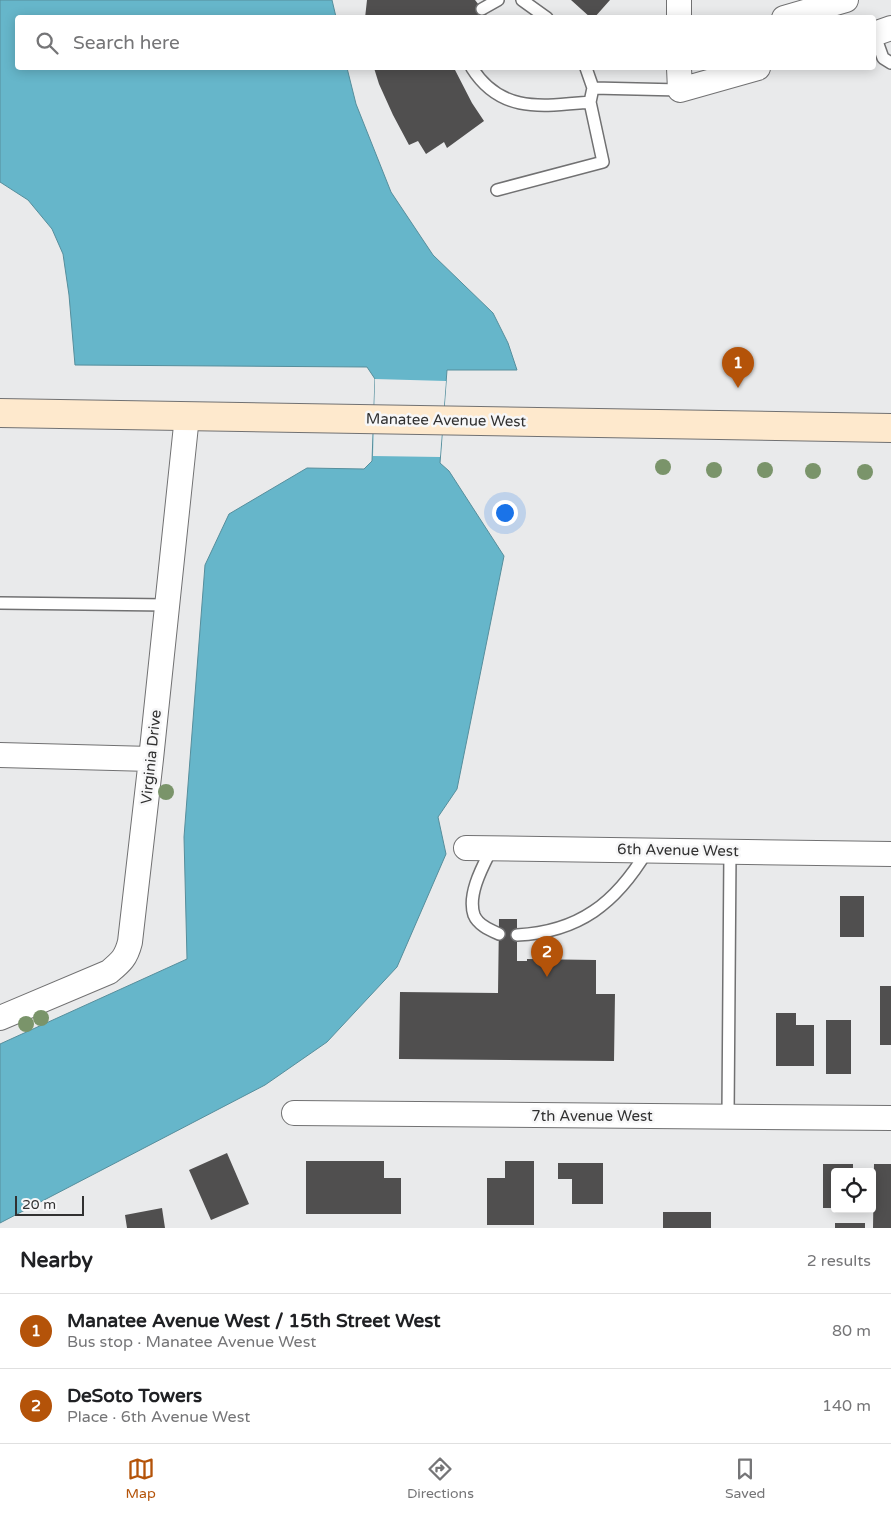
<!DOCTYPE html>
<meta charset="utf-8">
<style>
:root{--surface:#fff;--page:#f2f2f2;--text:#202124;--muted:#757577;--line:#e0e0e0;--accent:#b45309}
body{margin:0;font-family:"Varela Round",sans-serif;background:var(--page);color:var(--text)}
.controls{position:absolute;right:15px;bottom:15px;display:grid;overflow:hidden;border-radius:5px;box-shadow:0 2px 12px #0003}
.controls button{width:45px;height:45px;display:grid;place-items:center;padding:0;border:0;border-bottom:1px solid var(--line);background:var(--surface);color:var(--text);font:25px sans-serif}
.scale{position:absolute;left:15px;bottom:12px;width:69px;box-sizing:border-box;padding-left:5px;border:2px solid #313131;border-top:0;font-size:14px;line-height:18px;white-space:nowrap;color:#313131;-webkit-text-stroke:4px #f7f7f8;paint-order:stroke}
.you{position:absolute;left:504px;top:512px;width:18px;height:18px;margin:-12px;border:4px solid #fff;border-radius:50%;background:#1a73e8;box-shadow:0 0 0 8px #1a73e833}
.badge{display:grid;place-items:center;width:32px;height:32px;border-radius:50%;background:var(--accent);color:#fff;font-size:16px;font-weight:700}
.pin{position:absolute;translate:-50% -41px;filter:drop-shadow(0 1px 2px #0008)}
.pin::after{content:'';position:absolute;top:26px;width:18px;height:15px;background:inherit;clip-path:polygon(0 0,100% 0,50% 100%)}
.list{margin:0;padding:0;list-style:none}
h2{display:flex;justify-content:space-between;align-items:center;height:65px;margin:0;padding:0 20px;font-size:21px}
h2 small{font-size:16px;font-weight:400;color:var(--muted)}
.list li{display:grid;grid-template-columns:32px 1fr auto;gap:15px;align-items:center;box-sizing:border-box;height:75px;padding:0 20px;border-top:1px solid var(--line)}
.list b{display:block;font-size:19px;white-space:nowrap}
.list p{margin:0;font-size:16px;white-space:nowrap;color:var(--muted)}
.list em{font-size:16px;font-style:normal;color:var(--muted)}
.icon{flex:none;width:28px;height:28px;fill:none;stroke:currentColor;stroke-width:2;stroke-linecap:round;stroke-linejoin:round}
.map{position:relative;flex:none;width:891px;height:1228px;overflow:hidden}
.search{position:absolute;background:var(--surface);box-shadow:0 2px 12px #0003;left:15px;right:15px;top:15px;height:55px;display:flex;align-items:center;gap:12px;box-sizing:border-box;padding:0 18px;border-radius:5px;color:var(--muted);font-size:19px}
.sheet{height:215px;background:var(--surface)}
nav{display:flex;justify-content:space-around;align-items:center;box-sizing:border-box;height:70px;border-top:1px solid var(--line);background:var(--surface);font-size:14px;color:var(--muted)}
nav a{display:grid;justify-items:center;gap:2px}
nav .on{color:var(--accent)}
.map>svg:first-child{display:block}
.water{fill:#66b6ca;stroke:#568e9c}
.pier{fill:#e9eaeb}
.building{fill:#504f4f}
.lines{fill:none;stroke-linecap:round;stroke-linejoin:round}
.service-casing{stroke:#717172;stroke-width:14}
.minor-casing{stroke:#717172;stroke-width:26}
.secondary-casing{stroke:#717172;stroke-width:30}
.service{stroke:#fff;stroke-width:11}
.minor{stroke:#fff;stroke-width:24}
.secondary{stroke:#fee9cd;stroke-width:28}
.tree{fill:#7a946a}
.labels{text-anchor:middle;stroke-width:5;stroke-linejoin:round;paint-order:stroke}
.street-label{font-size:15px;fill:#313131;stroke:#f7f7f8}
</style>
<div class="map">
<svg width="891" height="1228" viewBox="0 0 891 1228">
<rect width="100%" height="100%" fill="#e9eaeb"/>
<path class="water" d="M0 0H332L336 17 18 18V68H347L356 104 391 192 433 255 493 313 508 343 517 370H447L440 463 449 471 504 556 457 789 438 817 446 854 397 967 327 1042 265 1085 0 1223V1044L187 959 184 837 205 565 229 514 307 468 364 469 372 461 375 379 367 367 75 365 69 295 63 254 52 229 28 200 0 182Z"/>
<path class="pier" d="M375 379 446 381 440 457 373 456Z"/>
<path class="building" d="M367 0H475L489 18H365Z
M571 0H610L594 18H591Z
M374 68H454L472 103 484 121 447 148 444 142 426 154 418 141 409 145 393 115 379 84Z
M840 896H864V937H840Z
M499 919H517V961H527V959L596 960V994H615L614 1061 399 1059 400 992 498 993Z
M880 986H891V1045H880Z
M776 1013H796V1025H814V1066H776Z
M826 1020H851V1074H826Z
M227 1153 249 1204 211 1220 189 1170Z
M306 1161H384V1178H401V1214H306Z
M505 1161H534V1225H487V1178H505Z
M558 1163H603V1204H572V1179H558Z
M823 1164H853V1172H835V1208H823Z
M874 1164H891V1228H873Z
M162 1208 165 1228H127L125 1215Z
M663 1212H711V1228H663Z
M835 1223H865V1228H835Z"/>
<g class="lines">
<g class="service-casing">
<path id="service" d="M522 0 547 18
M482 9 498 0
M874 33 883 58 891 63
M472 68C501 114 543 106 590 102
M586 68 593 88
M497 190 603 162 590 102 593 88 680 90
M0 603 168 605
M492 848C483 866 467 894 474 915 478 925 490 930 499 934
M517 935C579 932 616 903 647 851
M728 1116 730 851"/>
</g>
<g class="minor-casing">
<path id="minor" d="M679 0V18
M784 18 846 0
M874 34 891 28
M679 68 680 90 758 68
M0 755 151 759
M466 848 891 854
M0 1018 109 972C121 962 126 958 130 942L151 759 187 416
M294 1113 891 1118"/>
</g>
<g class="secondary-casing">
<path id="secondary" d="M0 413 891 428"/>
</g>
<use href="#service" class="service"/>
<use href="#minor" class="minor"/>
<use href="#secondary" class="secondary"/>
</g>
<g class="tree">
<circle cx="663" cy="467" r="8"/>
<circle cx="714" cy="470" r="8"/>
<circle cx="765" cy="470" r="8"/>
<circle cx="813" cy="471" r="8"/>
<circle cx="865" cy="472" r="8"/>
<circle cx="166" cy="792" r="8"/>
<circle cx="41" cy="1018" r="8"/>
<circle cx="26" cy="1024" r="8"/>
</g>
<g class="labels">
<g class="street-label">
<text transform="translate(446 420) rotate(1)" y="5">Manatee Avenue West</text>
<text transform="translate(151 757) rotate(-84)" y="5">Virginia Drive</text>
<text transform="translate(678 850) rotate(1)" y="5">6th Avenue West</text>
<text x="592" y="1121">7th Avenue West</text>
</g>
</g>
</svg>
<div class="controls">
<button><svg class="icon" aria-label="locate" viewBox="0 0 24 24"><circle cx="12" cy="12" r="6"/><path d="M12 2v4M12 18v4M2 12h4M18 12h4"/></svg></button>
</div>
<div class="scale">20 m</div>
<div class="you"></div>
<div class="pin badge" style="left:738px;top:388px">1</div>
<div class="pin badge" style="left:547px;top:977px">2</div>
<div class="search"><svg class="icon" aria-label="search" viewBox="0 0 24 24"><circle cx="10" cy="10" r="6"/><path d="M15 15l6 6"/></svg>Search here</div>
</div>
<section class="sheet">
<h2>Nearby<small>2 results</small></h2>
<ul class="list">
<li><span class="badge">1</span><div><b>Manatee Avenue West / 15th Street West</b><p>Bus stop · Manatee Avenue West</p></div><em>80 m</em></li>
<li><span class="badge">2</span><div><b>DeSoto Towers</b><p>Place · 6th Avenue West</p></div><em>140 m</em></li>
</ul>
</section>
<nav>
<a class="on"><svg class="icon" aria-label="map" viewBox="0 0 24 24"><path d="M3 6l6-2 6 2 6-2v14l-6 2-6-2-6 2zM9 4v14M15 6v14"/></svg>Map</a>
<a><svg class="icon" aria-label="directions" viewBox="0 0 24 24"><path d="M12 3l9 9-9 9-9-9zM9 14v-3h6M13 9l2 2-2 2"/></svg>Directions</a>
<a><svg class="icon" aria-label="saved" viewBox="0 0 24 24"><path d="M7 4h10v16l-5-4-5 4z"/></svg>Saved</a>
</nav>
